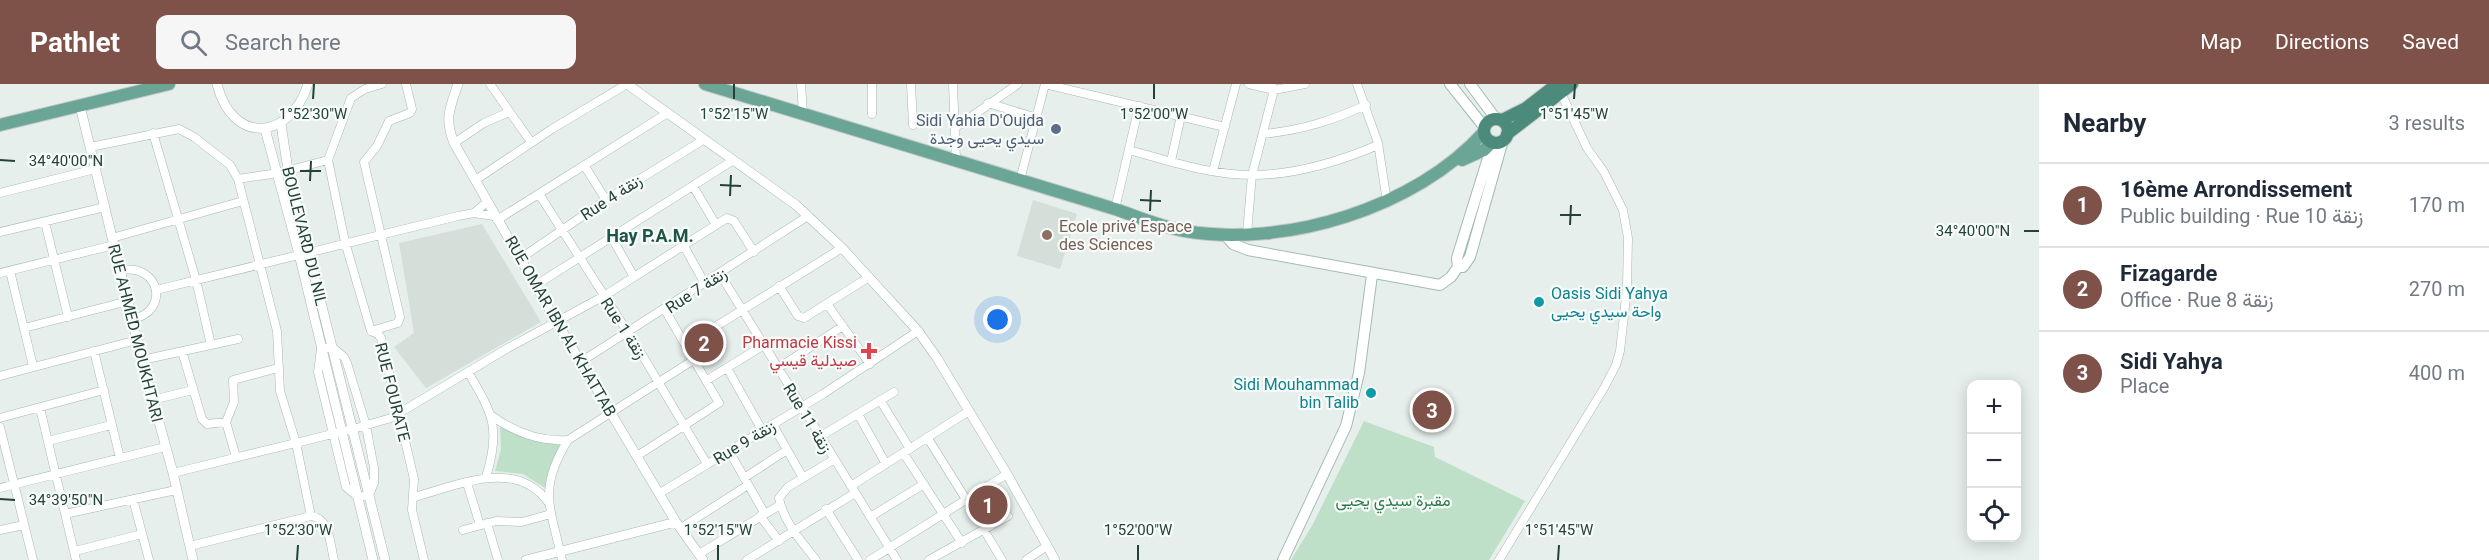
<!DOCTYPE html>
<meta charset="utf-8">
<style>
:root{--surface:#fff;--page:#f6f6f7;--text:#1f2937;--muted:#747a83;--line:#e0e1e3;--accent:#7f5249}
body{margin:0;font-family:Roboto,Vazirmatn,sans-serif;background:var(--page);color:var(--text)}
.controls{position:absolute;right:18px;bottom:18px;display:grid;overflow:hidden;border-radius:12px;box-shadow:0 3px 15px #0003}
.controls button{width:54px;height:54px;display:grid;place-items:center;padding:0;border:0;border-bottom:2px solid var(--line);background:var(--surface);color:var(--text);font:30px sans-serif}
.you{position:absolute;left:998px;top:236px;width:21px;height:21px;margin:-15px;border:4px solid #fff;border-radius:50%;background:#1a73e8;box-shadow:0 0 0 9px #1a73e833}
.badge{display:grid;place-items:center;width:39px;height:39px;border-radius:50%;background:var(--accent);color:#fff;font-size:20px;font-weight:700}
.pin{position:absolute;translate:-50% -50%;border:3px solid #fff;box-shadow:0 2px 6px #0006}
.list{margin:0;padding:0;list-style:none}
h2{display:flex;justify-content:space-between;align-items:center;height:78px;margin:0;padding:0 24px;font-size:26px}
h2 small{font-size:20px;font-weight:400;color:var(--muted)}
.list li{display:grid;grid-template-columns:39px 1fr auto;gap:18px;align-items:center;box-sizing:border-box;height:84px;padding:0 24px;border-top:2px solid var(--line)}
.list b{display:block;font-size:22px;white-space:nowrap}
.list p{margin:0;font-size:20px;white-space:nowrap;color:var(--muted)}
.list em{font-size:20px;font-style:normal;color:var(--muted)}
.icon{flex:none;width:33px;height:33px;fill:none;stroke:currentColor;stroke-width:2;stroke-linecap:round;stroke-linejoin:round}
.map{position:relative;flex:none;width:2039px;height:476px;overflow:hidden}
header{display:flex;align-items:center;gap:36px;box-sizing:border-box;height:84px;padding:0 30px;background:var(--accent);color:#fff}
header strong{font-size:28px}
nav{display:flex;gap:33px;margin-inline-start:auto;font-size:21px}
.search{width:420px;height:54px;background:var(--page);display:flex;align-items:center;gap:15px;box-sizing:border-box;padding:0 21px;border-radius:12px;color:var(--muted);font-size:22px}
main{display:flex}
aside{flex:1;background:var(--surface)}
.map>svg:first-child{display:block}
.built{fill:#d4dfda}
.green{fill:#bfe0c8}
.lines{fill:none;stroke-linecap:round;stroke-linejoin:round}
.minor-casing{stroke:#a8b8b2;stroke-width:9}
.tertiary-casing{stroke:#a8b8b2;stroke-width:10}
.secondary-casing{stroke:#a4bbb3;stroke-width:12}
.primary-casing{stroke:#c2cac8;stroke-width:14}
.trunk-casing{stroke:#c2cac8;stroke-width:14}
.minor{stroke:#fff;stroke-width:8}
.tertiary{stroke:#fff;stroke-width:9}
.secondary{stroke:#fff;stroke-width:10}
.primary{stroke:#6aa596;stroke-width:12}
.trunk{stroke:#4c8a7c;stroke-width:12}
.ticks{fill:none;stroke:#24423a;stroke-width:2}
.service-dot{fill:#5c6f8a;stroke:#f7fbf9;stroke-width:2}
.education-dot{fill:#8d6e63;stroke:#f7fbf9;stroke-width:2}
.culture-dot{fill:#0f9aa8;stroke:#f7fbf9;stroke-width:2}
.health-dot{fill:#e0444e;stroke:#f7fbf9;stroke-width:2}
.labels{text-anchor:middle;stroke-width:4.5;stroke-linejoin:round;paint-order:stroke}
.service-label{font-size:16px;fill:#4e5e75;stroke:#f7fbf9;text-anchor:end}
.street-label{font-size:16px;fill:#24423a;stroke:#f7fbf9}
.education-label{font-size:16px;fill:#785e54;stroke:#f7fbf9;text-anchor:start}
.culture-label{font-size:16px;fill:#0d838f;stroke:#f7fbf9;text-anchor:start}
.health-label{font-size:16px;fill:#be3a42;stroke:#f7fbf9;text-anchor:end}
.park-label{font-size:16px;fill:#2d7a4b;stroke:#f7fbf9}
.neighbourhood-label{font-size:18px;font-weight:bold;fill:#1f5548;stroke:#f7fbf9}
.ticks-label{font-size:15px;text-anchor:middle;fill:#24423a;stroke:#f7fbf9;stroke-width:4.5;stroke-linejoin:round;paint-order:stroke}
</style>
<header>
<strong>Pathlet</strong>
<div class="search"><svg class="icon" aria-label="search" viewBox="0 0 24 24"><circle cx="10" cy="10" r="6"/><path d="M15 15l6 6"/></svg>Search here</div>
<nav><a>Map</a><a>Directions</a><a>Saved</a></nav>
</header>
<main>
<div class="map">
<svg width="2039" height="476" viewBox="0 0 2039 476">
<rect width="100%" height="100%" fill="#e6efeb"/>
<path class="built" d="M1033 116 1077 130 1060 185 1017 172Z
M482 140 541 238 426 304 394 263 414 249 399 159Z"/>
<path class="green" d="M1364 337 1434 363 1435 373 1525 417 1489 476H1291L1313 440Z
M500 343 529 355 562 362 552 380 545 404 523 390 495 387 501 365Z"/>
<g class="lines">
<g class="minor-casing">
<path id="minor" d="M490 0 531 58
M801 0 803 29
M872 0V30
M911 0 913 41
M953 0 956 76
M1045 0 1225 43
M1249 0 1274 6 1305 0
M1357 0 1378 59 1387 118
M988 19 1037 34
M955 44 1018 0
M153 49 196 196 211 261
M1263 50C1302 46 1331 37 1366 21
M454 59 484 39 509 28
M90 63 179 45 194 53 230 81 238 95 277 247 280 307 296 359 311 432
M1129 66C1169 77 1210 91 1252 91 1296 91 1338 78 1378 61
M328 76 345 158 371 247 378 250 381 254 414 395 412 426 424 476
M328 76 351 14 365 5 382 0
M1171 77 1181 32
M584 81 606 116
M1213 87 1236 0
M238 95 278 89 328 76
M477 95 552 45 627 0
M1020 96 1045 0
M693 102 716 141
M0 109 95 85
M539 110 641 269 707 380
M1115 125 1139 22
M474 129 487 118
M497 136 666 30
M45 138 68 233
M0 148 105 123
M1247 149 1252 91 1274 6 1271 0
M112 154 243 117
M612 154 634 193
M684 162 705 200
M521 174 606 116 703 56
M122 186C160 180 170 227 133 235
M10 187 33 282
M0 189 114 161
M720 190 897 476
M536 201 732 77
M779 202 798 232 804 234 869 193
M156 206 458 132 474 129 494 132
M827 220 870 280
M24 244 128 217
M371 247 398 239 400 233 364 78 377 62 389 37 410 29 412 25 406 0
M686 261 842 164
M332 263 344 273 347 279 366 342 374 384V399L369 411 358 413 346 403 318 288 321 265Z
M94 267 120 374
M182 267 202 335 207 340 226 338 234 318 233 296 278 284
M142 276 238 255
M582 277 808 132
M727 284 762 346
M778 284 843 242
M468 288C493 330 501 345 486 393
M0 292 137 256
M707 296 764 261
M152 316 193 306
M880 316 910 365
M40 324 76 476
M858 330 886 380
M492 332C514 348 541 358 568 356L695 275
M0 334 104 306
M226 338 236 373
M773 341 803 394
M0 343 33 476
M821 352 894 308
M927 353 967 417
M48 357 111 341
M729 367 765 430
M904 370 962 459
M637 372 719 319 665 226
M173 389 353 345 391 334 508 264 604 212 727 134 734 137 754 168
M744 394 787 366
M467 399 480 441
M851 402 969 327
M0 404 165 363
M660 409 823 310 918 247
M414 413C457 402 515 373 548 418
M133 415 149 476
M826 425 858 476
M65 430 176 406
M760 432 779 457
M870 433 924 400
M487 439 498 476
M681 444 748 401
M0 446 24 441
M463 446 496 437 522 438 551 430
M984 446 1002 476
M190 462 311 432C330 434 330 460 334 476
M75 467 142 450
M699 470 780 421
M562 476C551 424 537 406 568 356
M747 476 855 409
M816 476C802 458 783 437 779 414L788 403 833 376
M870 476 1007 390
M929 476 1008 432
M1026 476 1047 462
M1499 476 1604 304 1616 281 1620 267 1627 204 1628 154 1623 126 1604 88 1587 64 1561 9"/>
</g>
<g class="tertiary-casing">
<path id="tertiary" d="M217 0C232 61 290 57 308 0
M458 0C450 24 444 34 454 59L556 237 676 438 703 476
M627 0 796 121 842 164 918 247 937 274 1007 390 1055 476
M80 22 142 276 173 389 193 476
M281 40 288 86 385 476
M265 45 299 170 373 476
M526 476 676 438"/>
</g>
<g class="secondary-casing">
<path id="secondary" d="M1450 0 1485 44
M1470 0 1496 35
M1224 150 1233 160 1248 166 1440 201 1451 193 1458 183H1463L1470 173 1503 56
M1458 183 1457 174 1493 58
M1283 476 1346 342 1359 289 1372 191"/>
</g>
<g class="primary-casing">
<path id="primary" d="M705 0 1115 125C1138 133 1161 143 1185 147 1285 164 1416 124 1484 48
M0 41 169 0
M1462 76 1484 66 1492 58"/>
</g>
<g class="trunk-casing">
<path id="trunk" d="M1484 47a12 12 0 1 1 24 0a12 12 0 1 1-24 0Z
M1502 36 1526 24 1557 0
M1507 50 1572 0"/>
</g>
<use href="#minor" class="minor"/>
<use href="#tertiary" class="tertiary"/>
<use href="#secondary" class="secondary"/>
<use href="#primary" class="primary"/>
<use href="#trunk" class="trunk"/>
</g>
<path class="ticks" d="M313 15 314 0M734 15V0M1154 15V0M1574 15 1575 0M0 76 15 77M300 87H321M310 97 311 77M720 101 741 102M730 112 731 91M1140 116 1161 117M1150 127 1151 106M1560 131H1581M1570 141 1571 121M2024 147H2039M0 415 15 416M297 476 298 461M718 476V461M1138 476V461M1558 476 1559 461"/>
<circle class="service-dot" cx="1056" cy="45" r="6"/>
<circle class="education-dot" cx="1047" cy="151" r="6"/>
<g class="culture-dot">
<circle cx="1539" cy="218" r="6"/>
<circle cx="1371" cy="309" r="6"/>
</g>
<path class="health-dot" d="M866 258h6v6h6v6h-6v6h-6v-6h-6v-6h6z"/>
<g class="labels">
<g class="service-label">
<text x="1044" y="42">Sidi Yahia D'Oujda<tspan x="1044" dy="18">سيدي يحيى وجدة</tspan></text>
</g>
<g class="street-label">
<text transform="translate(611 113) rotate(-33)" y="6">Rue 4 زنقة</text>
<text transform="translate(305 152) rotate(76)" y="6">BOULEVARD DU NIL</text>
<text transform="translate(696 206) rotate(-33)" y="6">Rue 7 زنقة</text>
<text transform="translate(561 242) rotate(60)" y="6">RUE OMAR IBN AL KHATTAB</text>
<text transform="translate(624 244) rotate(57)" y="6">Rue 1 زنقة</text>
<text transform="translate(136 249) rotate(76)" y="6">RUE AHMED MOUKHTARI</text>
<text transform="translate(393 308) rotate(76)" y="6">RUE FOURATE</text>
<text transform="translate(808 334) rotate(59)" y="6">Rue 11 زنقة</text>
<text transform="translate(744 358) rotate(-31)" y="6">Rue 9 زنقة</text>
</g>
<g class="education-label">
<text x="1059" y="148">Ecole privé Espace<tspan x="1059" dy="18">des Sciences</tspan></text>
</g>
<g class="culture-label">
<text x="1551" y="215">Oasis Sidi Yahya<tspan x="1551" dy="18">واحة سيدي يحيى</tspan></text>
<text x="1359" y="306" text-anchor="end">Sidi Mouhammad<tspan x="1359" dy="18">bin Talib</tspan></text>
</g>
<g class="health-label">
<text x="857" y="264">Pharmacie Kissi<tspan x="857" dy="18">صيدلية قيسي</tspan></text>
</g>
<g class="park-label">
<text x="1393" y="422">مقبرة سيدي يحيى</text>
</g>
<g class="neighbourhood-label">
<text x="650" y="158">Hay P.A.M.</text>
</g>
</g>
<g class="ticks-label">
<text x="313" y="35">1°52'30"W</text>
<text x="734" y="35">1°52'15"W</text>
<text x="1154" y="35">1°52'00"W</text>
<text x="1574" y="35">1°51'45"W</text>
<text x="66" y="82">34°40'00"N</text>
<text x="1973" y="152">34°40'00"N</text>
<text x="66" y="421">34°39'50"N</text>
<text x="298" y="451">1°52'30"W</text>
<text x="718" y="451">1°52'15"W</text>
<text x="1138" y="451">1°52'00"W</text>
<text x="1559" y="451">1°51'45"W</text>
</g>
</svg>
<div class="controls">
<button>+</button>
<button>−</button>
<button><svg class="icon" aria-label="locate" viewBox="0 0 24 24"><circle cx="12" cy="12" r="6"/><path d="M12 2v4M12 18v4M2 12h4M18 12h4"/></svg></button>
</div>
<div class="you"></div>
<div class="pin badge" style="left:988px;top:421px">1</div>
<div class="pin badge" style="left:704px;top:259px">2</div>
<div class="pin badge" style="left:1432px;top:326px">3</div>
</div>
<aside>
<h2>Nearby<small>3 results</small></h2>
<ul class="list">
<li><span class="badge">1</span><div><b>16ème Arrondissement</b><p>Public building · Rue 10 زنقة</p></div><em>170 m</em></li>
<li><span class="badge">2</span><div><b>Fizagarde</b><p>Office · Rue 8 زنقة</p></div><em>270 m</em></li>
<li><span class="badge">3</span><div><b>Sidi Yahya</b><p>Place</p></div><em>400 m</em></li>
</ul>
</aside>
</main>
